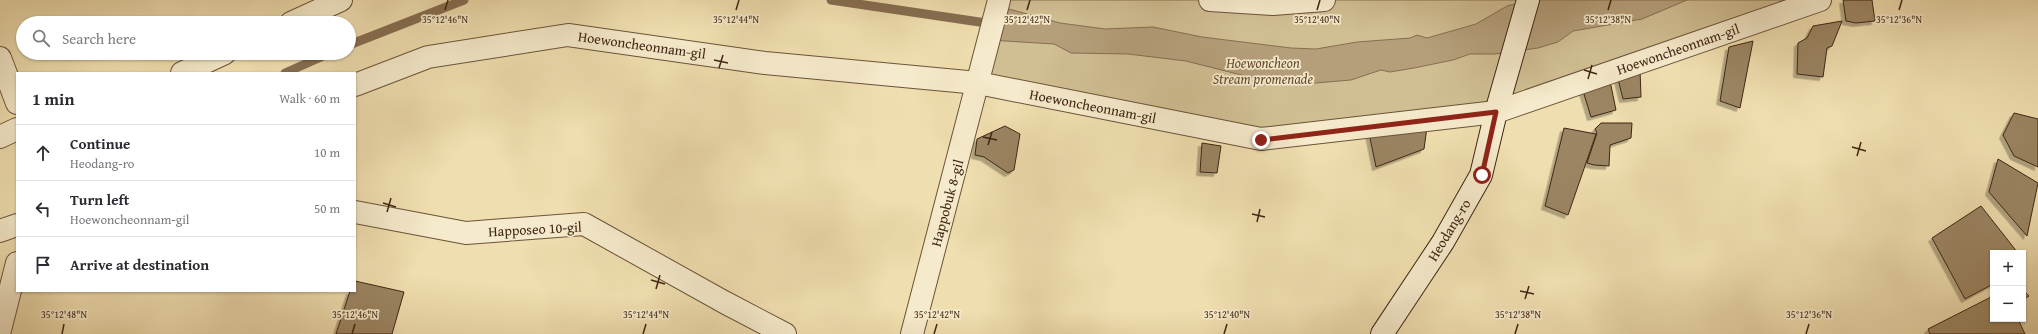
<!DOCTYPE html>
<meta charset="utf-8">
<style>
:root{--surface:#fff;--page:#f7f7f7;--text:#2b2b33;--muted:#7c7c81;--line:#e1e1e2}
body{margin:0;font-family:"Gentium Book Plus",serif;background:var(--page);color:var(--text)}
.controls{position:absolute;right:12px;bottom:12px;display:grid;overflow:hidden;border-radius:0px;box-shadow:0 1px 3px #0004}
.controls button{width:36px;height:36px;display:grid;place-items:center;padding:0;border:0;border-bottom:1px solid var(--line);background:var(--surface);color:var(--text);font:20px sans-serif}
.stop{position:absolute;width:12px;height:12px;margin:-9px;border:3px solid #8f2418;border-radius:50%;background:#fff}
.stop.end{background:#8f2418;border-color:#fff;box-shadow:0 1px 4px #0008}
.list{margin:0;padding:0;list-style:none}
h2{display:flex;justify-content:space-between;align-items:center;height:52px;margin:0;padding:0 16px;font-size:17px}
h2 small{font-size:13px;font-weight:400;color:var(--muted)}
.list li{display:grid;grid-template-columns:26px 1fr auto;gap:12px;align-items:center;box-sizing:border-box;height:56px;padding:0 16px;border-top:1px solid var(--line)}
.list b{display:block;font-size:15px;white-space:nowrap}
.list p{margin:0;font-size:13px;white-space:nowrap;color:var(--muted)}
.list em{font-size:13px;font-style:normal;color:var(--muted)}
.icon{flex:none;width:22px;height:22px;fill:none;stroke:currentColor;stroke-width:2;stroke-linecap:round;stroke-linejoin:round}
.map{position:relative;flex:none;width:2038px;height:334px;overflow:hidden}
.search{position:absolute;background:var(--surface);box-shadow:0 1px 3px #0004;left:16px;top:16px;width:340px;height:44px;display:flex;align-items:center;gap:10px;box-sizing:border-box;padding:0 14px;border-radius:22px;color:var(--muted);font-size:15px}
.panel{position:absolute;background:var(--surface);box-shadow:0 1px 3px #0004;left:16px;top:72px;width:340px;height:220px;border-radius:0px}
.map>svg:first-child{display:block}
.green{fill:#d1bf94;stroke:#887254}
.water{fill:#b49f7a;stroke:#866e51}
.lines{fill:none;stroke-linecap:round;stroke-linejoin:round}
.stream{stroke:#866e51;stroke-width:9}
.building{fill:#9b8564;stroke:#402513;filter:url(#shadow)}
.minor-casing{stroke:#6c533a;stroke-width:24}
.secondary-casing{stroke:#402513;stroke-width:24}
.minor{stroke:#f5eacb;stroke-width:22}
.secondary{stroke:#f5eacb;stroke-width:22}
.route{stroke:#8f2418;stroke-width:5}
.ticks{fill:none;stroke:#402513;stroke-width:1.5}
.labels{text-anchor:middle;stroke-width:3.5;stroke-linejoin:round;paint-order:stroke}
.street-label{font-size:14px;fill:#402513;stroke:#f5eacb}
.park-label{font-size:14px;font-style:italic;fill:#644c33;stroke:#f5eacb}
.ticks-label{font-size:10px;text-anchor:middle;fill:#402513;stroke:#f5eacb;stroke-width:3.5;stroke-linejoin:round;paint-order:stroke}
</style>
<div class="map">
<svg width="2038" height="334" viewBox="0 0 2038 334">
<defs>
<filter id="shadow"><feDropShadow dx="-3.5" dy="3.5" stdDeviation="0" flood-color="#0004"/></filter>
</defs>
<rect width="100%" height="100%" fill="#efdeaf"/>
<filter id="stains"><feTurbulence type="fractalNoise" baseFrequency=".005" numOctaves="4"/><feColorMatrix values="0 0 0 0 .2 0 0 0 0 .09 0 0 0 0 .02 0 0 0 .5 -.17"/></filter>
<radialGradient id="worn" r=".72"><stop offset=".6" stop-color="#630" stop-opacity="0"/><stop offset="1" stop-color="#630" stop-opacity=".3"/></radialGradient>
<path class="green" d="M999 0H1801L1496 112 1261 139 978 83Z"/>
<path class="water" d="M1530 0H1687L1642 19 1573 31 1558 42 1538 48 1495 54H1470L1453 60 1414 68 1390 72 1381 70 1351 80 1316 83 1277 84 1186 61 1128 54 1071 53 1054 44 989 40 998 6 1060 23 1105 29 1153 27 1202 37 1291 48 1316 49 1357 42 1410 38 1417 35 1427 38 1476 24 1507 6Z"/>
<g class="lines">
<path class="stream" d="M831 0 993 24
M349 45 464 0
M285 73 330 53"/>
</g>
<path class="building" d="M1843 0H1872L1875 21 1856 23 1846 21Z
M1842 21 1832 46 1827 48 1823 77 1797 74 1798 43 1807 38 1813 26Z
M1753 41 1740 108 1720 101 1729 47Z
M1640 70 1641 97 1623 99 1618 79Z
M1610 81 1616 110 1591 117 1583 91Z
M2014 113 2038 119V167L2014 156 2003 135Z
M1601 123H1632L1631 138 1610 145 1609 166 1594 165 1587 163 1597 133 1595 129Z
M1005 126 1020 134 1014 170 1008 173 984 157 975 155 977 139Z
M1427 127 1424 149 1376 167 1369 133Z
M1564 128 1596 134 1568 215 1545 206Z
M1202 143 1221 146 1217 173 1200 172Z
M1998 159 2038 183 2027 236 1989 192Z
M1981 206 2018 253H1993V284L1965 299 1932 238Z
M355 281 404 292 392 334H336L350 291H355Z
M2023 290 2029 296 2023 300Z
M1993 296V319H2018L2025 334H1930L1928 329Z"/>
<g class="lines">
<g class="minor-casing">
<path id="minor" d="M1210 0 1273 4 1324 0
M291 23 341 0
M0 58 17 103
M182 73 225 53
M355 85 428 57 568 35 765 63 978 83 1261 139 1496 112 1820 0
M0 137 17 129
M355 212 466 233 584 224 724 302 785 334
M0 231 17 225
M0 330 17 263
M912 334 999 0"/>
</g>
<g class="secondary-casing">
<path id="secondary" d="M1382 334 1443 242 1481 175 1496 112 1528 0"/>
</g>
<use href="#minor" class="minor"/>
<use href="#secondary" class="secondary"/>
</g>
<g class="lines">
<path class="route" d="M1261 140 1496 112 1482 175"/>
</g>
<path class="ticks" d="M445 10 448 0M736 10 739 0M1027 10 1030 0M1317 10 1320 0M1608 10 1611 0M1899 10 1902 0M714 60 728 63M719 68 723 55M1584 70 1597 74M1588 79 1592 65M983 137 997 140M988 145 992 132M1852 147 1866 151M1857 156 1861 142M383 203 396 207M387 212 391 198M1252 214 1265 217M1257 222 1260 209M651 280 665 284M656 289 660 275M1520 291 1534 294M1525 299 1529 286M62 334 64 324M352 334 355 324M643 334 646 324M934 334 937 324M1224 334 1227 324M1515 334 1518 324M1806 334 1809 324"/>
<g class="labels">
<g class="street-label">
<text transform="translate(642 45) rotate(8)" y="5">Hoewoncheonnam-gil</text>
<text transform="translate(1678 49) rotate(-19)" y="5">Hoewoncheonnam-gil</text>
<text transform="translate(1093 106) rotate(11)" y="5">Hoewoncheonnam-gil</text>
<text transform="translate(947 203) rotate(-75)" y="5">Happobuk 8-gil</text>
<text transform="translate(535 229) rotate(-3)" y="5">Happoseo 10-gil</text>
<text transform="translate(1449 230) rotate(-59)" y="5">Heodang-ro</text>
</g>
<g class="park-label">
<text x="1263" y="68">Hoewoncheon<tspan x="1263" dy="16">Stream promenade</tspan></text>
</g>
</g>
<g class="ticks-label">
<text x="445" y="23">35°12'46"N</text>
<text x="736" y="23">35°12'44"N</text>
<text x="1027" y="23">35°12'42"N</text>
<text x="1317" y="23">35°12'40"N</text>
<text x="1608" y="23">35°12'38"N</text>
<text x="1899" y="23">35°12'36"N</text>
<text x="64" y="318">35°12'48"N</text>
<text x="355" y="318">35°12'46"N</text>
<text x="937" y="318">35°12'42"N</text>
<text x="1518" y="318">35°12'38"N</text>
<text x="1809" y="318">35°12'36"N</text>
<text x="646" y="318">35°12'44"N</text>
<text x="1227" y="318">35°12'40"N</text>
</g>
<rect width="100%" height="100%" filter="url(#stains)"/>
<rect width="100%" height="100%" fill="url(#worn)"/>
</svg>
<div class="controls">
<button>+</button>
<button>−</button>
</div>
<div class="stop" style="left:1482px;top:175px"></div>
<div class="stop end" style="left:1261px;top:140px"></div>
<div class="search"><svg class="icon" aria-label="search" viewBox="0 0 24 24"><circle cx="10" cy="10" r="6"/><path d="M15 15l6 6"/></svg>Search here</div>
<section class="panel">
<h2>1 min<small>Walk · 60 m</small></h2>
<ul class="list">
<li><svg class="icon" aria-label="ahead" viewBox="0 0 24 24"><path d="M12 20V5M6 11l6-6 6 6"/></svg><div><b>Continue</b><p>Heodang-ro</p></div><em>10 m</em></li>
<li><svg class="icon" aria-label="left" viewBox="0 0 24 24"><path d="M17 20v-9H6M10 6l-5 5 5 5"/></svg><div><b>Turn left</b><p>Hoewoncheonnam-gil</p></div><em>50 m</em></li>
<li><svg class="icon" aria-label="arrive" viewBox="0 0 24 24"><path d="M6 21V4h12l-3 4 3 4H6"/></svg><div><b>Arrive at destination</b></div></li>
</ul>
</section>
</div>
